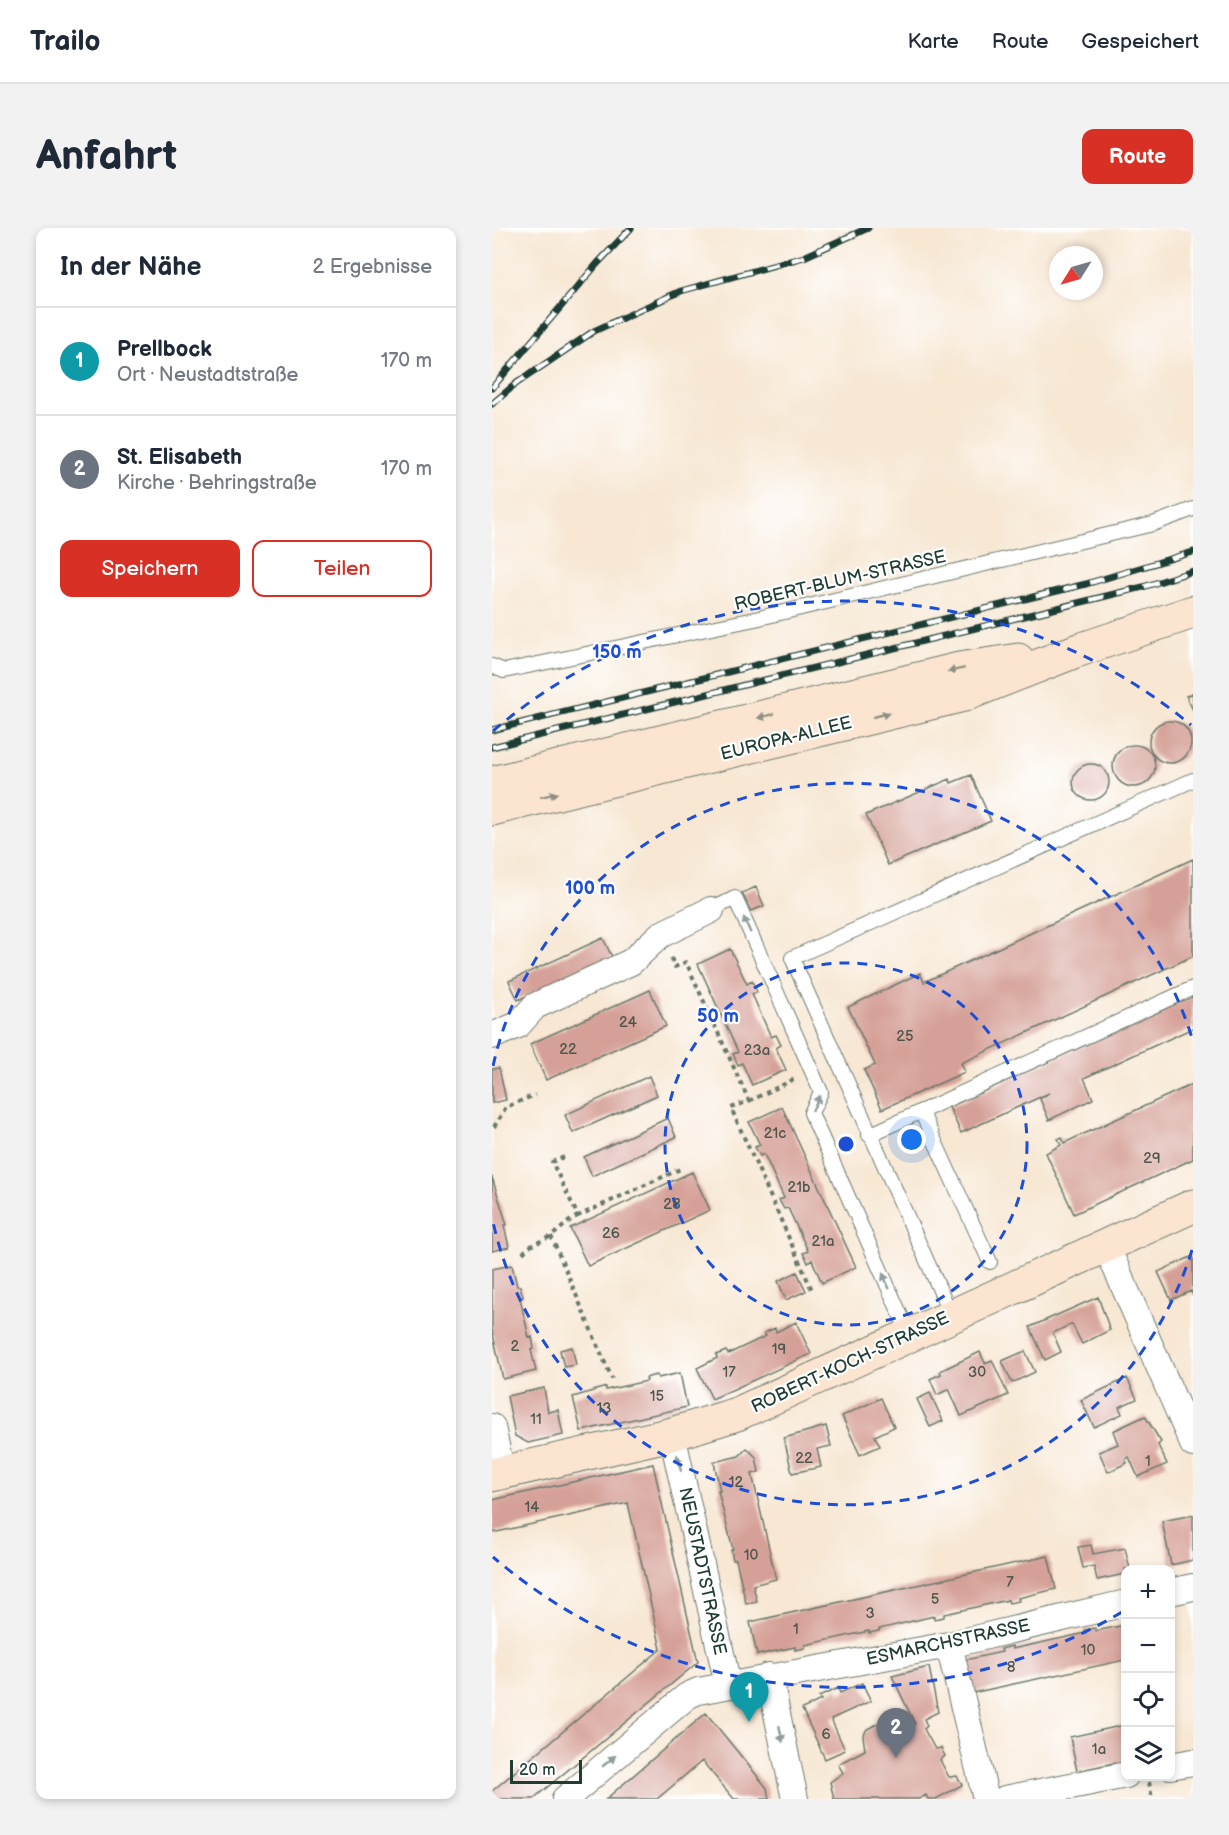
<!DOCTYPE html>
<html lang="de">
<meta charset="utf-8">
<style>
:root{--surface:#fff;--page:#f2f2f3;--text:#1f2937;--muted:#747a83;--line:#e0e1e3;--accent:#d93025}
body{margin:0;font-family:"Balsamiq Sans",sans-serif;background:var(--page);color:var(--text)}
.controls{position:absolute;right:18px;bottom:18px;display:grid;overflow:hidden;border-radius:12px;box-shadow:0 3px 9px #0003}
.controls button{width:54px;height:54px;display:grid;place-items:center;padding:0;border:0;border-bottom:2px solid var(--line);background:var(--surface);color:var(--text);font:30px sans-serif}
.compass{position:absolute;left:557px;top:18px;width:54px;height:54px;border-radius:50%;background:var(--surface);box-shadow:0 3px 9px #0003;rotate:233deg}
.scale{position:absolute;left:18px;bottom:15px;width:72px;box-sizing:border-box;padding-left:6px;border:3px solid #1f3d34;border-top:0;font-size:16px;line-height:21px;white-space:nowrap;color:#1f3d34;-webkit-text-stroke:4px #fff;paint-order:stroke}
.you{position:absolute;left:420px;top:912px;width:21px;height:21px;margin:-15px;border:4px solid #fff;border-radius:50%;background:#1a73e8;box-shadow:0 0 0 9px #1a73e833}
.badge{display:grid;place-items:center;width:39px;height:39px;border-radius:50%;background:var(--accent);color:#fff;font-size:20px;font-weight:700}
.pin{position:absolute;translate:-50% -50px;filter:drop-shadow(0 2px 3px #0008)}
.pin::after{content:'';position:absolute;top:32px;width:21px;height:18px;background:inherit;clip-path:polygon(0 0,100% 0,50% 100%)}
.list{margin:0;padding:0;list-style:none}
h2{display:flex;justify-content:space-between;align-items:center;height:78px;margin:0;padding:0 24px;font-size:26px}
h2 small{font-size:20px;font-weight:400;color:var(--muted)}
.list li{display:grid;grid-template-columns:39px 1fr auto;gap:18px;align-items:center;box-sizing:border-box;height:108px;padding:0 24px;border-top:2px solid var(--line)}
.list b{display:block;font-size:22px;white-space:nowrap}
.list p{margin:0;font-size:20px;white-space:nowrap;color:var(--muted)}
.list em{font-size:20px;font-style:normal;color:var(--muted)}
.actions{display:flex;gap:12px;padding:18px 24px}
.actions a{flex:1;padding:14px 0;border:2px solid var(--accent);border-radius:12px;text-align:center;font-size:21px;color:var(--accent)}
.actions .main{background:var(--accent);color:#fff}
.icon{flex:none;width:33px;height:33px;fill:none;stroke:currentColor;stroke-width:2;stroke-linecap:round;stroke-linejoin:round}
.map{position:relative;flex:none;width:701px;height:1571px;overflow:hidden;border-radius:12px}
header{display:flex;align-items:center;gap:36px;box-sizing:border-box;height:84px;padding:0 30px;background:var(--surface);border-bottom:2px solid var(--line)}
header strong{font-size:28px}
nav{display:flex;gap:33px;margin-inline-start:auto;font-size:21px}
.intro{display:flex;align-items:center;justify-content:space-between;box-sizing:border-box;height:144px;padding:0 36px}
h1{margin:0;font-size:42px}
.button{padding:15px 27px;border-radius:12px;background:var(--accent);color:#fff;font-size:21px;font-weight:700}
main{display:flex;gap:36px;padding:0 36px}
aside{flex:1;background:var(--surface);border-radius:12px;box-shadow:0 3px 9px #0003}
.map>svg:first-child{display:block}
.building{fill:#d5a097}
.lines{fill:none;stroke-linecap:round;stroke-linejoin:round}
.lane-casing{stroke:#6b786c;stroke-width:16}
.street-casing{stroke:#6b786c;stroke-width:28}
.secondary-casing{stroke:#6b786c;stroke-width:35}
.path{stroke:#6b786c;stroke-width:4;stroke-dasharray:4.5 4.5;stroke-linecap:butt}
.lane{stroke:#fff;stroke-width:14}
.street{stroke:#fff;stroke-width:26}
.secondary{stroke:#fce5d0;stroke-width:33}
.rail-casing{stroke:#1f3d34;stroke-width:7}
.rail{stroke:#fff;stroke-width:4.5;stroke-dasharray:14;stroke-linecap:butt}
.oneway{fill:#8e9182}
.oneway2{fill:#8f9e9a}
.ring{fill:none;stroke:#1d4ed8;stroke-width:3;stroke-dasharray:10 8}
.labels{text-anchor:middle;stroke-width:4.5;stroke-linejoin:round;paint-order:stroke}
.number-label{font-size:15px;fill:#4c564d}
.street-label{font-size:18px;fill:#1f3d34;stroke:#fff}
.centre{fill:#1d4ed8;stroke:#fff;stroke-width:3}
.ring-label{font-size:18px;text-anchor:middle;font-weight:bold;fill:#1d4ed8;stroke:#fff;stroke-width:4.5;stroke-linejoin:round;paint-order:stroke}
</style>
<header>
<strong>Trailo</strong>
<nav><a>Karte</a><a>Route</a><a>Gespeichert</a></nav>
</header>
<div class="intro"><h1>Anfahrt</h1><a class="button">Route</a></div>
<main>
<aside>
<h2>In der Nähe<small>2 Ergebnisse</small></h2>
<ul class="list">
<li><span class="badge" style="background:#0f9aa8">1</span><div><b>Prellbock</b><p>Ort · Neustadtstraße</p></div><em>170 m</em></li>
<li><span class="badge" style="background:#6b7280">2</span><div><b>St. Elisabeth</b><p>Kirche · Behringstraße</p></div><em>170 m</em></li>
</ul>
<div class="actions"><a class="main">Speichern</a><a>Teilen</a></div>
</aside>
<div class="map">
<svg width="701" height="1571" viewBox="0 0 701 1571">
<rect width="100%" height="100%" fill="#fff"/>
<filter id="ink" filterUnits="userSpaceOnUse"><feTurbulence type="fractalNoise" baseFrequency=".0167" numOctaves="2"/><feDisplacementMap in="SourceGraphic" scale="12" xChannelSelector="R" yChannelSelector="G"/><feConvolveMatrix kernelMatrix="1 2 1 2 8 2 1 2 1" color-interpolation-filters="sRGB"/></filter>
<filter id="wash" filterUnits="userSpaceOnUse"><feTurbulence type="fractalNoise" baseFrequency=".008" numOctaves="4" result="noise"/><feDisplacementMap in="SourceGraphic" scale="24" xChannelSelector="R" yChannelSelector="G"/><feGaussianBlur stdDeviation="1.35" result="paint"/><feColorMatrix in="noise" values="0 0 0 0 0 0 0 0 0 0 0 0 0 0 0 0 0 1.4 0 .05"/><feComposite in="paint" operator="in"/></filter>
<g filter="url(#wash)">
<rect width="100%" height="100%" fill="#f7e7d3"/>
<g id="blocks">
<path class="building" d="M701 465V482L694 468Z
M657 514a21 21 0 1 1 42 0a21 21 0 1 1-42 0Z
M621 538a21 21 0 1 1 42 0a21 21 0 1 1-42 0Z
M581 554a18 18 0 1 1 36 0a18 18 0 1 1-36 0Z
M479 547 499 593 396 637 374 587 458 551 459 555Z
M701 631V728L469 835 473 844 390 881 372 842 383 837 356 779 428 745 432 754Z
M264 659 272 678 259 683 250 665Z
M111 710 120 729 26 772 17 753Z
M238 721 255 756 260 753 265 764 260 766 279 809 284 807 289 817 284 820 294 842 260 857 250 835 246 837 241 826 246 824 206 736Z
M158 762 174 798 54 852 38 816Z
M701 768V800L592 850 601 871 557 892 548 871 557 865 469 905 457 879Z
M7 840 14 872 0 875V841Z
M157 848 165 867 81 905 73 887Z
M701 856V931L582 986 554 925 569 917 566 911 570 909 572 915Z
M290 879 364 1039 330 1055 320 1032 316 1035 313 1028 311 1025 316 1023 296 980 292 981 287 972 292 970 272 926 268 928 263 919 268 917 257 894Z
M176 890 184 909 100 948 92 929Z
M200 944 218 982 96 1038 78 1000Z
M0 949 15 997H12L17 1019 0 1023Z
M701 1028V1068L699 1063 679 1072 666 1044Z
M20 1037 25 1058H28L31 1069 28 1070 37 1110 40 1109 42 1121 39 1122 44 1143 11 1151 0 1102V1041Z
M305 1044 314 1063 294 1072 286 1053Z
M606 1069 618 1102 590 1116 580 1096 561 1105 569 1124 553 1132 538 1099Z
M304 1094 319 1126 220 1171 205 1140 225 1130 224 1127 234 1123 236 1126 274 1108 272 1105 283 1100 284 1104Z
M80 1119 84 1137 72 1139 68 1122Z
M533 1123 543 1144 520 1155 510 1133Z
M488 1124 493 1135 500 1132 516 1167 469 1188 457 1161 445 1167 438 1151 449 1146 448 1143Z
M188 1145 195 1179 89 1203 81 1169 114 1159V1162L155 1153 154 1150 160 1148 165 1147 166 1150Z
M635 1150 645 1171 627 1179 630 1186 602 1199 589 1172Z
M52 1160 56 1184 66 1182 71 1207 36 1215 23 1208 15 1168Z
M438 1165 451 1193 438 1199 425 1171Z
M389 1170 402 1199 383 1208 388 1218 368 1227 350 1188Z
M653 1188 669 1214 666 1217 675 1236 646 1249 637 1229 633 1231 635 1235 616 1244 607 1224 626 1216 621 1203Z
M334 1198 339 1218 325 1221 329 1239 300 1245 292 1210Z
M255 1220 264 1229 267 1244 260 1246 284 1351 261 1357 265 1374 254 1376 244 1331 241 1332 239 1322 241 1321 226 1263H228L222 1234 247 1228Z
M161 1236 206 1434 41 1571H0V1563L169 1421 136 1275 0 1305V1272Z
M701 1287V1332L679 1337 670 1293Z
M599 1317 601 1326 633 1320 638 1341H633V1346L605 1352 602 1338 591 1340 586 1319Z
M556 1328 564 1361 526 1370 527 1373 517 1375 516 1372 452 1386V1389L442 1391V1388L387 1401V1403L377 1405V1403L313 1417V1420L303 1422V1419L265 1427 258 1394Z
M633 1397V1432L480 1465 473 1432 510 1424 509 1421 520 1418V1421L594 1405 593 1402 603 1400 604 1403Z
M437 1439 446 1484 432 1491 435 1498 432 1501 443 1521 449 1520 453 1528 448 1532 457 1549 465 1548 470 1557 444 1571H436L434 1567 427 1571H342L338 1554 351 1545 346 1536 373 1522 371 1508 375 1501 387 1495 394 1496 405 1505 423 1496 400 1448Z
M370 1455 379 1473 339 1491 353 1522 333 1531 310 1481 329 1472 327 1469 346 1460 348 1465Z
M214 1485 275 1560 277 1571H242L210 1533 165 1571H114Z
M633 1497V1536L623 1538 622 1535 585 1543 578 1509Z"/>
</g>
</g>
<g filter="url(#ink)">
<use href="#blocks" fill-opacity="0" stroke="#6b786c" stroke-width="1.5"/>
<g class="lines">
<g class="lane-casing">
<path id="lane" d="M0 438 12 443 263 391 661 296 701 281
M219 682 243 670 329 864 319 885 417 1106
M429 883 498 1034
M377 907 701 760
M459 1087 300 730 701 552"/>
</g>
<g class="street-casing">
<path id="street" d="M0 808 26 797 43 778 139 734 168 707 219 682
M614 1017 701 1216
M0 1199 10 1245
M180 1206 236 1457
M678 1364 701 1359
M457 1417 494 1571
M277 1448 303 1571
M678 1538 701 1534
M73 1571 195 1468 206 1463 457 1417 634 1375
M513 1571 634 1547"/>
</g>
<g class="secondary-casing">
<path id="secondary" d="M0 555 467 441 526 432
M0 581 472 467 584 423 701 384
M0 1247 180 1206 245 1186 701 978"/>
</g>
<path class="path" d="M179 730 183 739 194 734 257 873 239 880 320 1062
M257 873 305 850
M2 899 14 879 43 867
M72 929 60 934 86 988 188 941
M59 1008 120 1151
M31 1025C39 1015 48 1015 59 1008 69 1002 75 993 86 988
M657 1554 660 1571"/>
<use href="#lane" class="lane"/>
<use href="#street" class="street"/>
<use href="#secondary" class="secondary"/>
<g class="rail-casing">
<path id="rail" d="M0 160 105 36 139 0
M0 176 25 155 102 103 189 63 312 29 376 0
M0 502 594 356 701 324
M0 519 651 359 701 343"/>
</g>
<use href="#rail" class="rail"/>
</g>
<defs><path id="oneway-solid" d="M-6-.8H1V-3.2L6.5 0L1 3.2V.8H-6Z" transform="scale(1.5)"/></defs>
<g class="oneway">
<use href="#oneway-solid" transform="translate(464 442) rotate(168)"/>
<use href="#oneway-solid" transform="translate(389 487) rotate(-14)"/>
<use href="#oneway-solid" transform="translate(274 488) rotate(166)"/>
<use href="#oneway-solid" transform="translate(57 567) rotate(-14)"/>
</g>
<g class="oneway2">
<use href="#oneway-solid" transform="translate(255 697) rotate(-114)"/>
<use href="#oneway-solid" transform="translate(324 875) rotate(-64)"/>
<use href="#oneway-solid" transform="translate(394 1053) rotate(-114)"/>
<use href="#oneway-solid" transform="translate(187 1235) rotate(-104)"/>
<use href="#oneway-solid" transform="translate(289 1506) rotate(78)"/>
<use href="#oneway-solid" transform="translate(117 1533) rotate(-40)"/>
</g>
</g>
<g class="ring">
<circle cx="354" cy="916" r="181"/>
<path d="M700 1022A362 362 0 0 1 1 994M1 838A362 362 0 0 1 700 810"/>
<path d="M630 1384A543 543 0 0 1 1 1329M1 503A543 543 0 0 1 699 497"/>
</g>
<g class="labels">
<g class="number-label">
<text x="136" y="799">24</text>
<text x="413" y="813">25</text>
<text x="76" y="826">22</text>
<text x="265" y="827">23a</text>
<text x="283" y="910">21c</text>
<text x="660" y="935">29</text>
<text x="307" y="964">21b</text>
<text x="180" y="981">28</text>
<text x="119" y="1010">26</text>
<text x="331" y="1018">21a</text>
<text x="23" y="1123">2</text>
<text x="287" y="1126">19</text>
<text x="237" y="1149">17</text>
<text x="485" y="1149">30</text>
<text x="165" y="1173">15</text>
<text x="112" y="1185">13</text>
<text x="44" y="1196">11</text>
<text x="312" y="1235">22</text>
<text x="656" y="1238">1</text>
<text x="244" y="1259">12</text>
<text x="40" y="1284">14</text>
<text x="259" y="1332">10</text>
<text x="518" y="1359">7</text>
<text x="443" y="1376">5</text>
<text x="378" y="1390">3</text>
<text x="304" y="1406">1</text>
<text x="596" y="1427">10</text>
<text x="519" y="1444">8</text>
<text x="334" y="1511">6</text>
<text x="607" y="1526">1a</text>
</g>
<g class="street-label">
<text transform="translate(348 352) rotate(-13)" y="6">ROBERT-BLUM-STRASSE</text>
<text transform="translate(294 510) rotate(-14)" y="6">EUROPA-ALLEE</text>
<text transform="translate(358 1134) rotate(-25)" y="6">ROBERT-KOCH-STRASSE</text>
<text transform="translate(211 1343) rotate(78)" y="6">NEUSTADTSTRASSE</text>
<text transform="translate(456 1414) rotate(-12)" y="6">ESMARCHSTRASSE</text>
</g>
</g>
<circle cx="354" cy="916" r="9" class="centre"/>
<g class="ring-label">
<text x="125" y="430">150 m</text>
<text x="98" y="666">100 m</text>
<text x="226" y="794">50 m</text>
</g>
</svg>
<div class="controls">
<button>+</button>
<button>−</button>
<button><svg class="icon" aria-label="locate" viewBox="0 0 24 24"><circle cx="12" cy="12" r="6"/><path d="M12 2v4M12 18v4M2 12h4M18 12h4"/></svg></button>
<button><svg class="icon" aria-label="layers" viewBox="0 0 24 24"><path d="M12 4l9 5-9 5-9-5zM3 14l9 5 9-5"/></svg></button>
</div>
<svg class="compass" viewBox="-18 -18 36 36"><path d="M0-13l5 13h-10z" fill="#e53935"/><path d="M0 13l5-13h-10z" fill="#747a83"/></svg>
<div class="scale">20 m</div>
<div class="you"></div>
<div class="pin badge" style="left:257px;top:1494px;background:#0f9aa8">1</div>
<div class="pin badge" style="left:404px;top:1530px;background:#6b7280">2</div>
</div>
</main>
